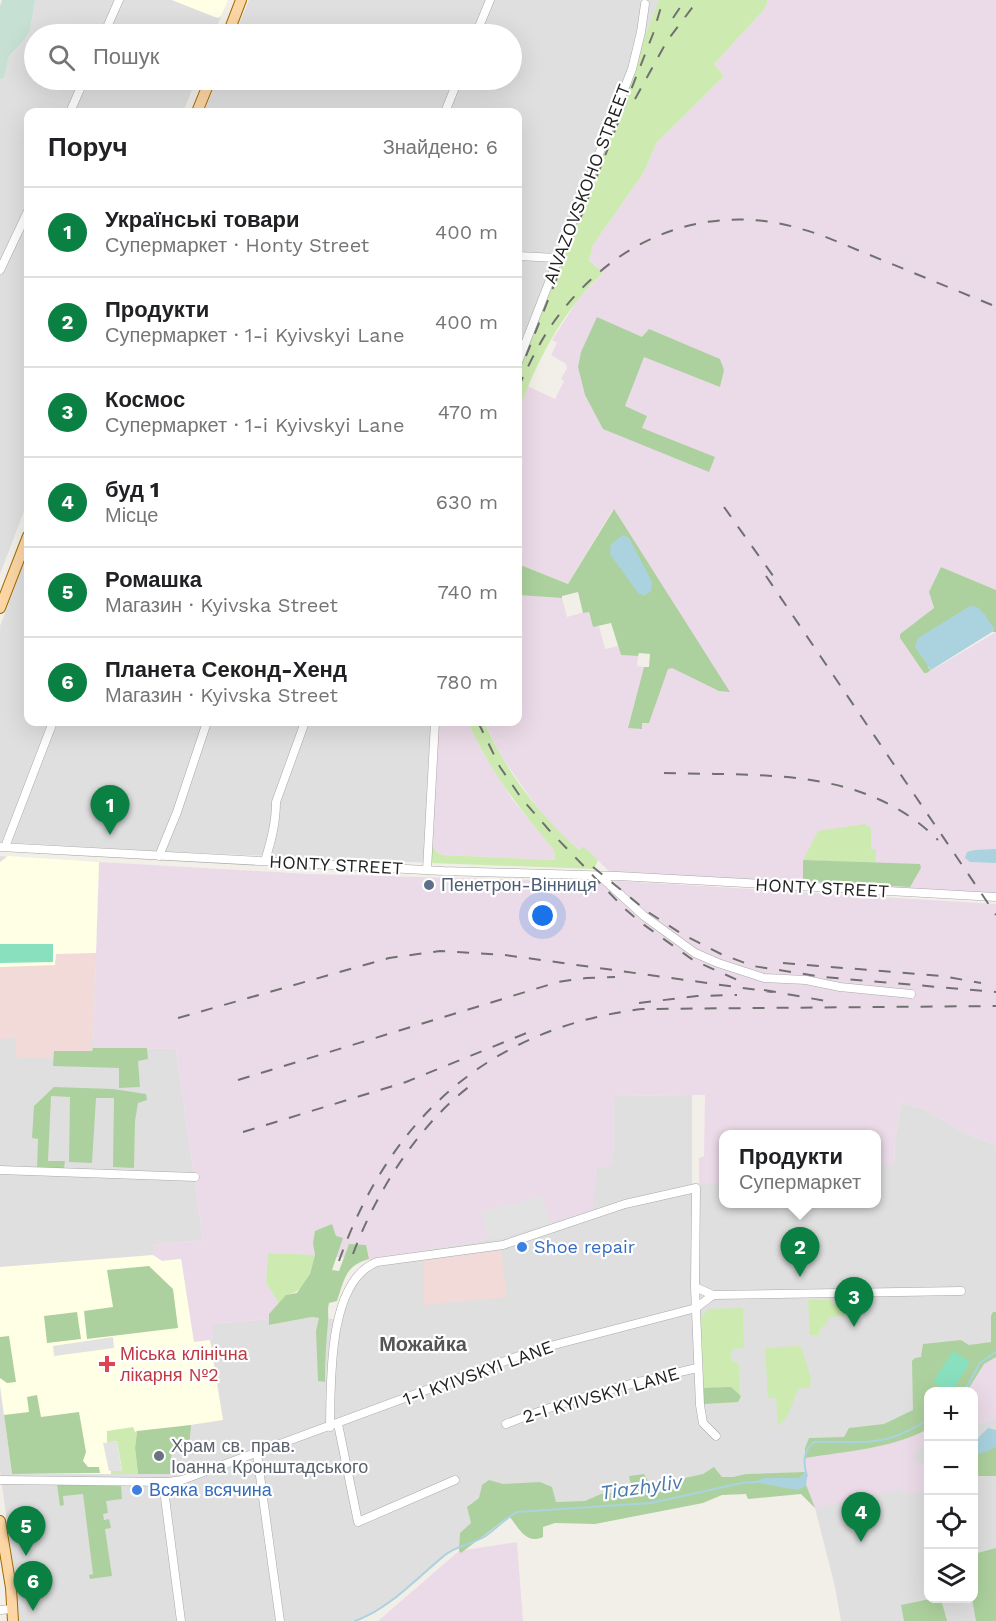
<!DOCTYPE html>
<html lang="uk">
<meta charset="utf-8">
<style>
:root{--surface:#fff;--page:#f6f6f6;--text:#202124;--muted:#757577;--line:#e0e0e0;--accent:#0b8043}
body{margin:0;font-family:"Work Sans",sans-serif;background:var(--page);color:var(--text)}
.controls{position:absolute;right:18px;bottom:18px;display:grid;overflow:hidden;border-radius:12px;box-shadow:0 6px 24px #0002}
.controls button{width:54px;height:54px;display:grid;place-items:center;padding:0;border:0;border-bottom:2px solid var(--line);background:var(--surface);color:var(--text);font:30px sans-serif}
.you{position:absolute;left:543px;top:916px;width:21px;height:21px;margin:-15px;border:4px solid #fff;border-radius:50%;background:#1a73e8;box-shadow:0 0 0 9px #1a73e833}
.badge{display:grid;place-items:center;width:39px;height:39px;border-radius:50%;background:var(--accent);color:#fff;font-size:20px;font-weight:700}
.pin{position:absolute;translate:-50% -50px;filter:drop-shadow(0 2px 3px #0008)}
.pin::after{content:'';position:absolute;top:32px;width:21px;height:18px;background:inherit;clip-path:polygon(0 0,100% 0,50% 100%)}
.popup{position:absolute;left:719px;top:1130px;width:162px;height:78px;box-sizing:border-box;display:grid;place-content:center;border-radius:12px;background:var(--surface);filter:drop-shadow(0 2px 4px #0005);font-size:20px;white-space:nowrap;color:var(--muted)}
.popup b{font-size:22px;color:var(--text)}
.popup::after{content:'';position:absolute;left:50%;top:100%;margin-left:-12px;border:12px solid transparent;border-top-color:var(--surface)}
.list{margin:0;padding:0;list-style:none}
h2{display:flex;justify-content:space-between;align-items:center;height:78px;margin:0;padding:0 24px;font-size:26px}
h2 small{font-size:20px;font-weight:400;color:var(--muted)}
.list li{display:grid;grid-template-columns:39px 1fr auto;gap:18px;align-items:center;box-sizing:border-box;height:90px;padding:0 24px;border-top:2px solid var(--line)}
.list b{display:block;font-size:22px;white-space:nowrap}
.list p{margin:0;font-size:20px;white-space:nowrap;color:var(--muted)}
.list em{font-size:20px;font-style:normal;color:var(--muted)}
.icon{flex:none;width:33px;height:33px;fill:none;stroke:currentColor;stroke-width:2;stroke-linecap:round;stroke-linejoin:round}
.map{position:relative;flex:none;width:996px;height:1621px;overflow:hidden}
.search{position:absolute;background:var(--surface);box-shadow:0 6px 24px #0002;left:24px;top:24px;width:498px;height:66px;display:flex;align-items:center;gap:15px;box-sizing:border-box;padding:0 21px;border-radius:33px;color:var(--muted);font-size:22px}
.panel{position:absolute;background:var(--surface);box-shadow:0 6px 24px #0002;left:24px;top:108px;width:498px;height:618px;border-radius:12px}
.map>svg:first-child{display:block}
.residential{fill:#e0dfdf;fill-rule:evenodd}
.commercial{fill:#f2dad9}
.industrial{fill:#ebdbe8}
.education{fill:#ffffe5}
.grass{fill:#cdebb0}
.forest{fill:#add19e}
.wetland{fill:#c6e0d4}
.pitch{fill:#88e0be}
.parking{fill:#e2e2e2}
.water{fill:#aad3df}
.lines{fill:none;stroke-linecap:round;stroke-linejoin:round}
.stream{stroke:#aad3df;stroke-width:2}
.minor-casing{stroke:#a9a9a9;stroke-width:9}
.major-casing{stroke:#a06b00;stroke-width:12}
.minor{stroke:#fff;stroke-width:8}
.major{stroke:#fcd6a4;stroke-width:10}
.rail{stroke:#707070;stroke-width:2;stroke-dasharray:12 12;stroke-linecap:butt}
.service-dot{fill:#5c6f8a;stroke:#fff;stroke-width:2}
.shop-dot{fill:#3f7fe0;stroke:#fff;stroke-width:2}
.health-dot{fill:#e0444e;stroke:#fff;stroke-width:2}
.worship-dot{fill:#6b7280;stroke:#fff;stroke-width:2}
.labels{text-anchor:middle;stroke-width:4.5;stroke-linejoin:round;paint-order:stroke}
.street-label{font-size:18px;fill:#222;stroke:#fff}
.service-label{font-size:18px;fill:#4e5e75;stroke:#fff;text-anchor:start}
.shop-label{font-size:18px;fill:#366cbe;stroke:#fff;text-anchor:start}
.health-label{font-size:18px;fill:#be3a42;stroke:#fff;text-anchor:start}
.worship-label{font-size:18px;fill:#5b616d;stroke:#fff;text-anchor:start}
.neighbourhood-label{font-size:20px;font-weight:bold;fill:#555;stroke:#fff}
.water-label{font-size:20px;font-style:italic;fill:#4a7aab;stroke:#fff}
</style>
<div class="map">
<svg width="996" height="1621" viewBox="0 0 996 1621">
<rect width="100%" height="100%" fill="#f2efe9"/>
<path class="residential" d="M35 0H172L214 17 221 16 214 34H34V80H196L183 112H28V501L0 574V79L4 78 9 56 25 39 30 30Z
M249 0H659L518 360V112H204L217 80H512V34H235Z
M28 553V722H440L438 735 431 863 154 851 0 842V626Z
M0 856 74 865 99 862 93 1048 176 1049 203 1240 153 1245 213 1324 269 1319 270 1325 312 1317 342 1320 350 1291 356 1281 373 1266 369 1259 503 1237 592 1210 596 1169 611 1160 614 1145 613 1096 692 1095V1183L723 1184 724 1204H876L877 1165H894L895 1139 901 1103 924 1109 967 1134 996 1145V1621H841L835 1587 815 1508 805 1482 517 1512 504 1519 484 1537 451 1551 417 1581 373 1614 355 1621H18L16 1587 0 1471ZM928 1392H974V1598H928Z"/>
<path class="commercial" d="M96 953 91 1060 16 1057V1038L0 1039V967L55 965V954Z
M501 1250 507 1297 424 1305V1261Z"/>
<path class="industrial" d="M768 0H996V590L941 567 930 596 934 608 900 634V638L924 672 927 673 996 632V897L614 876 583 846 579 850 554 828 539 810 501 756 484 722H518V595L562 598 567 617 588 611 593 626H599L605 649 618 646 621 655 638 656 637 666 644 667 628 728 642 723 668 669 672 667 719 691 613 509 568 584 518 564V414L527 386 555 399 564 381 561 379 567 368 566 364 551 355 557 343 552 340 579 298 603 273 589 259 593 245 644 172 657 142 724 76 714 64 764 10Z
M440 722H468L484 754 512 799 554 850 555 860 443 855 438 853 432 846 438 735Z
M99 862 309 874 570 881 578 884 620 881 996 904V1145L967 1134 924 1109 901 1103 895 1139 894 1165H877L876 1134H724L723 1184H699V1158L704 1156 705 1095 613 1096 614 1145 611 1160 613 1165 596 1169 593 1210 503 1237 369 1259 268 1253 266 1282 279 1304 269 1314V1319L213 1324V1340L194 1342 181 1259 162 1261 153 1255V1245L203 1240 176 1049 93 1048Z
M996 1357V1419L974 1426V1392H967L984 1364Z
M928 1429V1443L912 1455 917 1463H928V1491L905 1493 900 1489 815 1508 805 1482 807 1477 805 1458 874 1448 912 1437Z
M517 1542 523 1621H378L459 1551Z"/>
<path class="education" d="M172 0H228L221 16 218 18Z
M8 856 99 862 96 953 56 954 55 965 0 967V862Z
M153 1255 162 1261 181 1259 194 1342 210 1340 223 1420 177 1427 171 1450 170 1474H12L0 1386V1267Z"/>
<path class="grass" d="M659 0H768L764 10 714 64 724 76 657 142 644 172 593 245 589 260 603 273C563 310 536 362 518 413V360Z
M468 722H484C506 771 538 814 579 850L583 846 598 860 594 869 431 863 432 846 438 853 443 855 555 860 554 850C519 808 490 772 468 722Z
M865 824 871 828V849H876L875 863 803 860 818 831Z
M268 1253 315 1255C310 1274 308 1291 286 1295L279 1304 266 1282Z
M808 1300H831L832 1304 851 1303V1300H855L857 1303 858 1315 828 1317V1322L819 1330V1335H810Z
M743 1308 744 1348 732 1349 731 1360 739 1364 740 1399 738 1402 703 1404 699 1317 703 1316 708 1309Z
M798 1346 802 1349 811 1378 810 1387 798 1389 787 1417 778 1426 776 1398H768L765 1348Z
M133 1427 135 1432 137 1431 135 1448 138 1474H111V1471L122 1470 117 1441 107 1443V1431Z"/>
<path class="forest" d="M597 317 642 337 649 329 720 359 724 370 720 387 644 357 625 406 647 416 642 428 715 457 709 472 603 429 585 395 578 367 581 352Z
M614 509 730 692 719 691 672 668 668 669 649 723H642V729L628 728 644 667H649L650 654 639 653 638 656 621 655 611 623 593 627 589 612 583 613 578 592 562 596V598L518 595V564L568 584Z
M941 567 996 590V632H992L994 628 928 667 931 670 927 673H924L900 638V634L934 608 929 592Z
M803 860 920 864 921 868 910 887 803 881Z
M93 1048H147L148 1059 138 1061 140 1087 119 1088V1068L53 1066 54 1051H92Z
M54 1087 113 1089 146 1094 147 1100 138 1103 135 1121 134 1168 113 1167 114 1098H96L92 1163 69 1162 70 1097 51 1096 48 1161H65L64 1168H37L38 1139 32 1138 34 1106Z
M332 1224 336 1236 343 1238 332 1270 339 1271 349 1244 366 1245 369 1259C345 1266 345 1278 337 1301L329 1303C327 1312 329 1315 328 1322 326 1342 325 1362 325 1382L318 1381 316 1331 319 1318 312 1317 269 1325V1314L286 1295 297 1293 310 1274 315 1255 313 1243 315 1231Z
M149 1266 173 1289 178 1328 87 1339 84 1311 113 1307 107 1270Z
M77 1312 81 1339 47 1343 44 1316Z
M993 1312H996V1357L984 1364 967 1391 928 1392V1429C890 1449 847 1451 805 1458V1448L809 1438 844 1437 849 1428 884 1424 913 1410 912 1361 915 1358 921 1357 923 1344 961 1340 969 1345 991 1342V1316Z
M9 1336 16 1382 7 1383 0 1378V1337Z
M731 1387 741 1396 738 1402 703 1404 700 1388Z
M37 1395 41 1417 79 1412 86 1452 83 1461 88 1467H99L100 1473 12 1474 4 1415 29 1412 27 1397Z
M191 1425 189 1448H172L170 1474H138L135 1448 137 1431Z
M996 1446V1476H974V1455Z
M714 1467 722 1477H733L746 1474 805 1472 807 1477 805 1482 815 1508 801 1494 748 1499 746 1494 722 1495 703 1503 595 1524 555 1523 543 1527V1537C526 1545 519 1528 509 1516L461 1553 459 1551 460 1533 471 1523 467 1507 479 1498 482 1485 489 1480 503 1484 540 1482 552 1487 556 1502 585 1501 601 1494 632 1491 629 1476 644 1474 655 1493 668 1491 680 1486 685 1478 703 1474Z
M57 1484 121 1485 122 1499 106 1501 108 1513 103 1514 104 1520 109 1519 111 1528 105 1529 112 1576 90 1579 89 1575 93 1574 83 1494 63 1496 64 1505 60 1506Z
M996 1548V1621H976L972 1599 974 1598V1554Z
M930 1599H941L947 1621H904L901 1605Z"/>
<path class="wetland" d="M2 0H35L30 30 25 39 9 56 4 78 0 79V6Z"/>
<path class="pitch" d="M0 944H53V962L0 963Z
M953 1351 970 1362 952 1391H948L933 1382Z"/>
<path class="parking" d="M542 1196 550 1224 489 1240 481 1212Z
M113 1337 114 1348 54 1356 53 1346Z
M117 1441 122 1471H109L103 1443Z"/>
<path class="water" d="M623 535 629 538 649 576 652 582 651 591 644 596 638 593 610 554 611 544Z
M970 606C981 605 988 620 994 628L992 632 931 670 915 647 918 638Z
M996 849V863L970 862 965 858 967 852 975 850Z
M988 1428 996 1430V1446L989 1451 974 1455V1438H978Z
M805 1472 807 1477 806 1486 797 1490 754 1482 764 1478H799Z"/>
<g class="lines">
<path class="stream" d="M964 1392 980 1363 996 1352
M807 1476C803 1464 803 1450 814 1442 839 1441 865 1445 890 1438 903 1434 916 1427 928 1420
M355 1621C391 1608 416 1578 445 1555 456 1546 472 1544 484 1537 495 1530 504 1519 517 1512L651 1503 742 1483 756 1482"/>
<g class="minor-casing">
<path id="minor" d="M104 34 119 0
M476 34 490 0
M70 112 84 80
M445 112 458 80
M518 256 557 258
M0 270 28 211
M518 362 632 69 641 32 645 4
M0 847 443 871 618 876 996 897
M5 847 53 722
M159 856 177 812 207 722
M265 861C271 841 276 823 276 802L305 722
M427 870 435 722
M600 876 644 916 695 953 718 963 764 978 806 980 840 987 911 994
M0 1170 195 1177
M695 1287 713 1295
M338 1424 358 1522 455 1480
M506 1424C568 1399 632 1383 697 1368
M330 1427C331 1383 327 1281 377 1262L503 1245 625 1204 696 1188 695 1287 700 1405 703 1423 716 1436
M257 1454 280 1621
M0 1480 168 1482 182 1480 535 1350 696 1308 713 1295 961 1291
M163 1482 181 1621
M0 1610 13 1609"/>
</g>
<g class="major-casing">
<path id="major" d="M228 34 241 0
M197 112 210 80
M0 608 28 536
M0 1521 11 1588 13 1621"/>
</g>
<use href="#minor" class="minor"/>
<use href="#major" class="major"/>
<path class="rail" d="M673 18 685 0
M635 99 667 41 698 0
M526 356 653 34 663 0
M518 388C528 366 539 343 553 323 602 254 676 211 764 221 783 223 802 229 821 235L992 305
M724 507 776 580
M766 576 996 915
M478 722 500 767 522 799 549 830 624 908 640 922 693 960 744 983
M664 773C761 776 864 766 938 840
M593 867 648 912 682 934 721 954 753 966 823 977 996 992
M783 963 942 976 981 983
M764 990 826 1001
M639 1003 697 996 737 995
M178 1018 389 958 440 951 505 955 772 992
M238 1080 558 982 586 978 615 977
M243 1132 406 1082 534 1030
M353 1254C376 1192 419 1123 474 1083
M339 1261C390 1118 489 1028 642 1009L996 1006"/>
</g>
<circle class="service-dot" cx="429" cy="885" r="6"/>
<g class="shop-dot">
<circle cx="522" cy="1247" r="6"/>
<circle cx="137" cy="1490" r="6"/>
</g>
<path class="health-dot" d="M104 1355h6v6h6v6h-6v6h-6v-6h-6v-6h6z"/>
<circle class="worship-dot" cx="159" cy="1456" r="6"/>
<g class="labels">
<g class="street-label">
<text transform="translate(587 184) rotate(-69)" y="6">AIVAZOVSKOHO STREET</text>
<text transform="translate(336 865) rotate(3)" y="6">HONTY STREET</text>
<text transform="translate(822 888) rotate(3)" y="6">HONTY STREET</text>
<text transform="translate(478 1373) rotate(-20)" y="6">1-I KYIVSKYI LANE</text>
<text transform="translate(601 1395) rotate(-16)" y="6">2-I KYIVSKYI LANE</text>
</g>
<g class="service-label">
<text x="441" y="891">Пенетрон-Вінниця</text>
</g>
<g class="shop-label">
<text x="534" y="1253">Shoe repair</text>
<text x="149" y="1496">Всяка всячина</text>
</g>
<g class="health-label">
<text x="120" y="1360">Міська клінічна<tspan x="120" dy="21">лікарня №2</tspan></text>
</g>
<g class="worship-label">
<text x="171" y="1452">Храм св. прав.<tspan x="171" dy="21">Іоанна Кронштадського</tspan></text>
</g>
<g class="neighbourhood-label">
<text x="423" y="1351">Можайка</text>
</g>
<g class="water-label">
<text transform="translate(641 1487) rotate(-8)" y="7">Tiazhyliv</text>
</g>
</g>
</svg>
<div class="controls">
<button>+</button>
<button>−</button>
<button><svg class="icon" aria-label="locate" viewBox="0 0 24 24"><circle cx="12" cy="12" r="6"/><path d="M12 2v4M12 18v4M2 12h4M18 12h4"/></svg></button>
<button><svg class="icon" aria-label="layers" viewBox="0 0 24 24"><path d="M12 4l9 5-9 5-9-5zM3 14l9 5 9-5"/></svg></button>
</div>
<div class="you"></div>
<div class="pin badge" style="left:110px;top:835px">1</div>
<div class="pin badge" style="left:800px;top:1277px">2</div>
<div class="popup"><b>Продукти</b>Супермаркет</div>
<div class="pin badge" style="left:854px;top:1327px">3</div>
<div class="pin badge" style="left:861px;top:1542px">4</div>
<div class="pin badge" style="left:26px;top:1556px">5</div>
<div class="pin badge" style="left:33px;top:1611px">6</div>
<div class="search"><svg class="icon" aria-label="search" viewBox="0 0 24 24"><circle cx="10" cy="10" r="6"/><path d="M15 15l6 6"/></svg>Пошук</div>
<section class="panel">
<h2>Поруч<small>Знайдено: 6</small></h2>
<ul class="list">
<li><span class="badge">1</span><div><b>Українські товари</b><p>Супермаркет · Honty Street</p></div><em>400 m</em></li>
<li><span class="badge">2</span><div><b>Продукти</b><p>Супермаркет · 1-i Kyivskyi Lane</p></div><em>400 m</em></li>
<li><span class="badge">3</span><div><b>Космос</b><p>Супермаркет · 1-i Kyivskyi Lane</p></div><em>470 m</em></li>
<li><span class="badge">4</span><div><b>буд 1</b><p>Місце</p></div><em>630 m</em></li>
<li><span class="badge">5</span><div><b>Ромашка</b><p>Магазин · Kyivska Street</p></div><em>740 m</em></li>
<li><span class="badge">6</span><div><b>Планета Секонд-Хенд</b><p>Магазин · Kyivska Street</p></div><em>780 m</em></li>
</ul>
</section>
</div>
